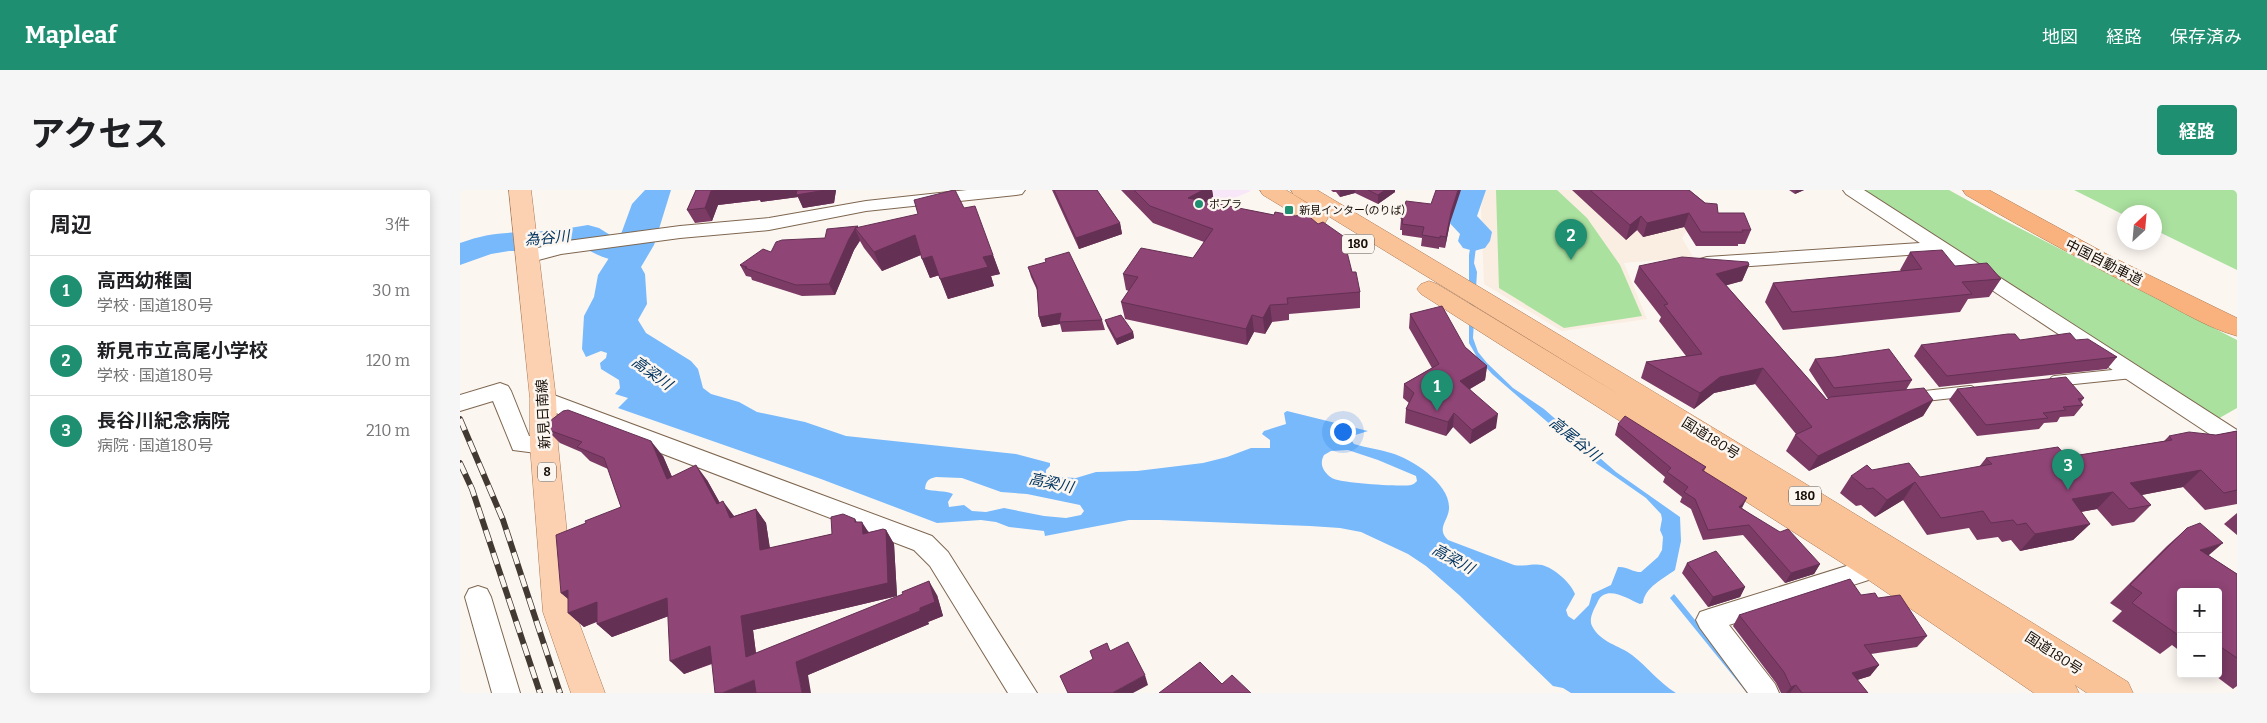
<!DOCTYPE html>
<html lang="ja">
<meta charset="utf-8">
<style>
:root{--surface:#fff;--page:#f6f6f6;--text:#202124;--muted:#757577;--line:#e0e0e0;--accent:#1e8f70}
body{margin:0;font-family:Bitter,"Noto Sans JP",serif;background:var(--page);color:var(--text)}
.controls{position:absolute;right:15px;bottom:15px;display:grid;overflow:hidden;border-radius:5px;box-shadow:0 2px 12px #0003}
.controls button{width:45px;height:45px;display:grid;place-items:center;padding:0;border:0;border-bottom:1px solid var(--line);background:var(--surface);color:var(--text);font:25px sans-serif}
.compass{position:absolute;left:1657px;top:15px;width:45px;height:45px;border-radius:50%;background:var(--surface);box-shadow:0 2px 12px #0003;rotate:26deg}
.you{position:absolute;left:882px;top:241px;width:18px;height:18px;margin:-12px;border:4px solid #fff;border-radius:50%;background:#1a73e8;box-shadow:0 0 0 8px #1a73e833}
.badge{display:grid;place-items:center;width:32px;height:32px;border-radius:50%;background:var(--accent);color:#fff;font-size:16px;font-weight:700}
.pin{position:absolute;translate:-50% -41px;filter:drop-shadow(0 1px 2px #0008)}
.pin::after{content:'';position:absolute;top:26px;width:18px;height:15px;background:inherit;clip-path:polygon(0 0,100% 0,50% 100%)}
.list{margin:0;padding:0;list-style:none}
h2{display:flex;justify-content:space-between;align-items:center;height:65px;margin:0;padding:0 20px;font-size:21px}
h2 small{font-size:16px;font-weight:400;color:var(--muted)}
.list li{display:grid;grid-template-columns:32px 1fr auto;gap:15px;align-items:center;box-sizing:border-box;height:70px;padding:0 20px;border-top:1px solid var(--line)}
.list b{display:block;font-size:19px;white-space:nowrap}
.list p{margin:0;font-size:16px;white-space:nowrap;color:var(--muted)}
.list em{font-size:16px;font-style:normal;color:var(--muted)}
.map{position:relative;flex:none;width:1777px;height:503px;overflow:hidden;border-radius:5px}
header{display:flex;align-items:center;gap:30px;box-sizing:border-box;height:70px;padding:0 25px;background:var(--accent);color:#fff}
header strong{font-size:24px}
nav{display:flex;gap:28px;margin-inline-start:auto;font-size:18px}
.intro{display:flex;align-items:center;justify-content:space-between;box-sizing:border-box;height:120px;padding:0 30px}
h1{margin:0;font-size:35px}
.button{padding:12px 22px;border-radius:5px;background:var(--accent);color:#fff;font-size:18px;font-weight:700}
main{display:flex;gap:30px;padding:0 30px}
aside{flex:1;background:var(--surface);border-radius:5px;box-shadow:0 2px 12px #0003}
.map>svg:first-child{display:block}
.commercial{fill:#f8e7f9}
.built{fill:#faede1}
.green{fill:#aae19f}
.water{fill:#77b9fb;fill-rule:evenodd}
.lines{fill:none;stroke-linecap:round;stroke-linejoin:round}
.river{fill:#77b9fb;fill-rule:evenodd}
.service-casing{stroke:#7e6750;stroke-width:12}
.minor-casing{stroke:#7e6750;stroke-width:2}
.primary-casing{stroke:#aa7953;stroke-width:1}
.trunk-casing{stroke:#aa7953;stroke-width:1}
.motorway-casing{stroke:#aa7953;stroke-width:1}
.service{stroke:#fff;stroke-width:10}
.minor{fill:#fff;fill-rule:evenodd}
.primary{fill:#fbd1b1;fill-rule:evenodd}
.trunk{fill:#fac297;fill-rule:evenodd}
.motorway{fill:#f9b27d;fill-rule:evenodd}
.rail-casing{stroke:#423a32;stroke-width:6}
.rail{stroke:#fcf6f1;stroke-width:4.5;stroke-dasharray:12;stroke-linecap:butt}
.wall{fill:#7b3b65}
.shaded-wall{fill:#643053}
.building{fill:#8f4576;stroke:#643053}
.poi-dot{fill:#1e8f70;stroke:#fcf6f1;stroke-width:2}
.labels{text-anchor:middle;stroke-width:5;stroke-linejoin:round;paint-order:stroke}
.far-poi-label{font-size:11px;fill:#170e06;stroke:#fcf6f1;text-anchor:start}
.shield{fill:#fcf6f1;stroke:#5c544c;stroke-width:1}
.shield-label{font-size:12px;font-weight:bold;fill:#170e06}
.street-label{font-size:14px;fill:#170e06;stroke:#fcf6f1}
.water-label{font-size:15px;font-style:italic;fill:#043761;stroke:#fcf6f1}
</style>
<header>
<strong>Mapleaf</strong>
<nav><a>地図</a><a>経路</a><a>保存済み</a></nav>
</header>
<div class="intro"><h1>アクセス</h1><a class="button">経路</a></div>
<main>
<aside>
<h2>周辺<small>3件</small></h2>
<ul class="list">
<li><span class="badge">1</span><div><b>高西幼稚園</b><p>学校 · 国道180号</p></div><em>30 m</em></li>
<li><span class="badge">2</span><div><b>新見市立高尾小学校</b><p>学校 · 国道180号</p></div><em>120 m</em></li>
<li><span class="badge">3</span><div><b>長谷川紀念病院</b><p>病院 · 国道180号</p></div><em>210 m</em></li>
</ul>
</aside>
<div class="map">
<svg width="1777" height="503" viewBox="0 0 1777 503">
<rect width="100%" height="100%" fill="#fcf6f1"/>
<path class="commercial" d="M702 0H789L791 1 731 26Z"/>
<path class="built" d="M1025 0H1220L1239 21 1222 48 1233 67 1164 73 1187 129 1102 141 1024 94 1021 17Z"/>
<path class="green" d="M1036 0H1097L1127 28 1160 75 1182 126 1104 138 1039 98Z
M1402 0H1489L1538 27 1777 150V218L1756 230Z
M1614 0H1777V80L1695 40 1694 22H1664V25Z"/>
<path class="water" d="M185 0H211L194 55 181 77 185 84 187 114 178 130 186 143 231 171 238 179 243 198 251 204 279 212 297 222 345 232 386 246 556 264 590 273V276L586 280V284L597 287 616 288 636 282 677 281 743 273 767 267 791 258H810V250L802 244 804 241 826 234 824 223 827 221 908 241 889 247 894 254C906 258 919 259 931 263 952 269 991 294 989 319 988 331 976 339 988 350L1054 375C1063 377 1074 373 1082 375 1094 378 1111 393 1115 404L1106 420 1108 426 1114 430 1129 415 1132 404 1151 395 1158 377C1166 376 1172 382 1181 382L1198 367 1202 360 1203 347 1200 340 1202 329 1201 324 1186 308 1130 269 1032 184 1017 167 1009 153V65L1012 46 1010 41 996 31 1004 6H1016C1007 27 1005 22 1018 41L1014 73 1017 82 1013 148 1018 162 1027 173 1053 198 1084 219 1156 282 1220 327 1221 351 1215 380C1203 389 1185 397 1183 413L1180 414C1169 410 1147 394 1138 411 1135 418 1128 428 1132 436 1141 453 1159 455 1172 465 1188 477 1198 492 1216 503H1111L1103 498 1093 496 999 405 966 376 948 364 901 342 880 338 850 336 700 330H669L585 346 584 341 549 337 536 332 521 330 477 333 361 289 158 218 168 208 155 204 160 198 159 190 141 179 140 173 146 168 147 163 141 161 126 167 122 159 124 126 134 107 138 85 149 68V64L157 55 172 14ZM888 260 918 270 956 286 957 291C955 293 954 294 951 295 941 297 879 293 872 288 863 282 859 274 864 265L871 261ZM476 287 502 288 541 302 567 304 620 315 624 321 621 325 606 328 584 326 544 318 526 322 512 321 504 315 489 317 488 312 493 304C485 300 474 302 465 299 466 291 468 289 476 287Z
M1214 404 1294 503H1287L1210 408Z"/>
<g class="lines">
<path class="river" d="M996 0H1026L1017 26 1032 42 1030 51 1025 58 1014 61 1003 58 998 51 1000 44 985 28Z
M128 35 139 38 158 50 182 53 187 60 182 67C157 74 144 70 122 56L86 61H49L31 64 0 75V53C32 41 52 43 85 41 99 40 114 37 128 35Z"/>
<g class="service-casing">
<path id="service" d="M1595 191 1672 183
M1456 207 1510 201"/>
</g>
<g class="minor-casing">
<path id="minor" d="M507 0H565L562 4 556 5 406 21 309 40 220 48 101 64 67 73 60 71 58 67 60 63 100 52 220 36 309 28 406 11Z
M1383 0H1404L1777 240V259L1769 257 1476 63 1247 79 1240 77 1238 73 1240 69 1247 67 1460 53 1386 4Z
M40 193 48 196 51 201 69 246 92 249 95 255 92 261 84 264 53 260 33 211 0 221V205Z
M83 201 472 346 488 362 577 503H548L470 376 454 360 75 215 72 209 75 203Z
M1415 367 1424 371 1428 378 1424 385 1269 435 1315 494 1319 503H1288L1240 438 1236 430 1240 422 1249 419Z
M18 396 27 399 31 407 60 503H32L5 407 9 399Z"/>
</g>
<g class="primary-casing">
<path id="primary" d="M49 0H71L96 209 98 255 115 422 145 503H111L83 422 70 255V209Z"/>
</g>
<g class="trunk-casing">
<path id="trunk" d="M800 0H826L865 23 868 28 865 33 857 35 849 33 803 5Z
M831 0H857C1129 162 1399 325 1668 492L1673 503H1627L1615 495 1619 503H1574L1404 387 961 104 957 99 961 94 969 91 977 94 1160 205 834 5Z"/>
</g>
<g class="motorway-casing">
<path id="motorway" d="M1503 0H1529L1652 67 1777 128V146C1748 138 1721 121 1694 107 1630 75 1568 41 1506 5Z"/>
</g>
<use href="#service" class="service"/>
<use href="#minor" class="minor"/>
<use href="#primary" class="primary"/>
<use href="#trunk" class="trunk"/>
<use href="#motorway" class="motorway"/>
<g class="rail-casing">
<path id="rail" d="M0 229 43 330 100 503
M0 273 12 299 80 503"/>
</g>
<use href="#rail" class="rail"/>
</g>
<path class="wall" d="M236 0H376L374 13 343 18 338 7 301 12 300 10 258 15 252 31 235 33 227 20Z
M592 0H637L660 33 662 44 619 59Z
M661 0H752L754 12H752L892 82 900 102V118L829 124V130L812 132 805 144 794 142 787 155 665 129 661 112 669 101 666 100 663 84 733 68 744 52 693 33Z
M871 0H935V2L918 14 895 3 880 7 876 2H873Z
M1112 0H1229L1258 23 1291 40 1285 54H1278V56H1236L1224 37 1183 47 1177 40 1166 50Z
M1329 0H1344L1335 4Z
M504 18 533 65 540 84 531 86 534 96 488 109 479 85 470 88 461 65 422 81 404 58 400 51 394 60 375 105 342 106 292 90 291 87 286 86 280 75 311 62 365 48 398 36V38Z
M941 29 990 33 985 58 979 57V59L961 56 962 48 942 45V40H940Z
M1450 62 1495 76 1541 89 1529 107 1508 109 1500 122 1323 140 1305 112 1313 93 1441 81 1440 80Z
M1289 75 1282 91 1266 95 1367 210 1368 209 1349 180 1355 169 1452 190 1446 200 1473 210 1463 226 1349 281 1326 261 1335 245 1336 244 1295 194 1254 203 1234 219 1181 188 1186 172 1226 166 1199 131 1201 127 1174 92 1179 76Z
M568 77 642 130 645 140 602 142 600 134 582 137 579 127 577 100 571 87Z
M950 124 1005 157 1027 176 1025 190 1010 199 1036 238 1010 254 993 237 986 246 945 233 946 219 949 213 943 208 944 194 972 178 949 138Z
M645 130 673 142 674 148 657 155 647 136Z
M1560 150H1616L1657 167 1647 179 1479 197 1454 166 1461 155Z
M1497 199 1624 208 1621 212 1623 215 1614 226 1600 227 1597 232 1584 233 1579 239 1517 246 1489 210Z
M1158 234 1246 277 1244 281 1282 318 1360 374 1354 384 1325 393 1283 345 1243 350 1231 319 1220 312 1222 307 1203 292 1205 287 1155 245Z
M86 239 203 266 212 287 247 290 260 313 274 326 296 319 306 333 310 358 372 344 396 332 409 342 426 340 434 354 437 406 293 440 296 463 477 405 483 426 468 432 469 434 348 485 252 474 224 484 208 426 152 447 137 434V431L124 437 108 423V409L101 403 126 333 161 317 148 279 130 271 121 262 100 253Z
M1777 241V314L1745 320 1723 297 1682 305 1691 315 1674 332 1652 336 1637 319 1621 322 1630 334 1613 350 1560 361 1551 350 1542 352 1538 347 1517 350 1509 338 1467 345 1443 310 1415 327 1401 315 1396 316 1380 303 1391 286 1412 280 1460 287 1519 277 1526 268 1607 267 1704 251 1709 246 1756 245Z
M1777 323V345L1764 334Z
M1727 338 1748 365 1777 384V496L1773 499 1753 484H1758V402H1721V462L1712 455 1700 464 1652 431 1662 421 1650 413 1707 356Z
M1227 373 1285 397 1280 407 1248 417 1222 383Z
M1401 405 1418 408 1467 446 1457 457 1411 464 1419 475 1410 486 1397 490 1408 503H1321L1316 493 1273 436 1279 425Z"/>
<path class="shaded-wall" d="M262 0H376L374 13 343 18 338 7 301 12 300 10 258 15 252 31 245 18 251 1Z
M743 0H752L754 12 731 24 728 8Z
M880 0H895V3L880 7Z
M925 0H935V2L918 14V5Z
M998 0H1001L990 33 985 58 986 47 991 22Z
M1336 0H1344L1335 4Z
M1229 23 1224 37 1183 47 1187 33Z
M1181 26 1177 40 1166 50 1170 35Z
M660 33 662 44 619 59 616 48Z
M395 39 400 50 394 60 375 105 369 94 389 49Z
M455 45 463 64 422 81 414 62Z
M533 65 540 84 531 86 534 96 488 109 480 89 523 67Z
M472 66 480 85 470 88 462 69Z
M1289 75 1282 91 1250 100 1256 84Z
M810 115 812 132 805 144 803 128Z
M601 123 600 134 582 137 579 127Z
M792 125 794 142 787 155 786 139Z
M673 142 674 148 657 155 656 149Z
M1027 176 1025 190 999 205 1000 191Z
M1303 178 1295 194 1254 203 1234 219 1240 203 1260 187Z
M1473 210 1463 226 1349 281 1358 266Z
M994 223 993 237 986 246 988 232Z
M1038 224 1036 238 1010 254 1012 240Z
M191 251 203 266 219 303 207 289Z
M236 275 247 290 268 328 257 314Z
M1741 280 1723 297 1660 309 1670 293Z
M1455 292 1443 310 1415 327 1427 310Z
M1653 302 1637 319 1597 326 1612 309Z
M1287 308 1282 318 1279 317Z
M263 311 274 326 281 342 270 328Z
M296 319 306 333 312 374 300 360Z
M395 329 402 341V332L411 346 412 358 395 332Z
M1630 334 1613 350 1560 361 1575 344Z
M426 340 434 354 437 406 293 440 298 480 286 467 281 426Z
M1763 353 1742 371 1740 360Z
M1360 374 1354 384 1325 393 1331 383Z
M469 391 477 405 483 426 468 432 469 434 348 485 351 503H342L336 472 460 418Z
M1285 397 1280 407 1248 417 1253 407Z
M108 400 117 416 101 403Z
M207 408 220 422 152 447 137 434Z
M137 412 152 426 124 437 108 423Z
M250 456 263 469 224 484 210 471Z
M1419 475 1410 486 1384 494 1392 483Z
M685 485 688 495 673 503H652Z
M294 490 305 503H262Z
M1336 495 1330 503H1326L1331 497Z"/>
<path class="building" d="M236 0H262L251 1 245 18 227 20Z
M337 0H366L336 5Z
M494 0H495L504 18 515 16 533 65 523 67 528 77 480 89 472 66 462 69 455 45 414 62 395 38 458 24 454 10Z
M594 0H637L660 33 616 48Z
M674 0H743L728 8 814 25 815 22 836 26 844 22 858 34 863 32 883 46 892 82H896L900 102 827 108 828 114 810 115 803 128 792 125 786 139 661 112 678 87 663 84 681 58 733 68 753 39 690 16Z
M908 0H925L918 5Z
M976 0H998L991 22 986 47 980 46V48L962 45 964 37 942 34 943 29H941L946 11 971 14Z
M1130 0H1229L1245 13 1257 14 1258 23H1284L1291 40H1282L1283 42H1241L1229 23 1187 33 1181 26 1170 35Z
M398 36 396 38H395V39L389 49 369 94 336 95 285 78 287 77 280 75 303 59 311 62 316 52 322 50 365 48 367 39Z
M1482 60 1495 76 1527 73 1541 89 1502 92 1512 104 1332 122 1313 93 1462 79 1450 62Z
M609 62 642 130 599 132 601 123 579 127 577 97 568 77 586 72 585 69Z
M1222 67 1288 72 1289 75 1256 84 1367 210 1370 207 1464 198 1473 210 1358 266 1335 245 1352 237 1303 178 1260 187 1240 203 1186 172 1242 164 1204 115 1208 114 1179 76Z
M982 116 1005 157 1027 176 1000 191 1038 224 1012 240 994 223 988 232 946 219 954 203 944 194 979 174 950 124Z
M661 125 673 142 656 149 645 130Z
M1610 143 1616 150 1628 149 1657 167 1487 186 1461 155 1548 144H1555L1560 150Z
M1429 159 1452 190 1374 198 1355 169 1375 167Z
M1606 187 1624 208 1618 209 1623 215 1603 217 1606 220 1583 223 1588 228 1526 235 1497 199Z
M108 220 191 251 207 289 236 275 257 314 263 311 270 328 296 319 300 360 372 344 371 327 383 324 395 329V332H402L403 344 423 339 426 340 428 393 281 426 286 467 443 404 442 402 469 391 475 412 460 418V421L336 472 342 503H296L294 490 262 503H255L250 456 210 471 207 408 137 434V412L108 423V400L101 403 96 345 126 333 125 331 161 317 144 268 117 257 122 252 86 239V234L103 221Z
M1165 226 1246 277 1242 280 1287 308 1279 317 1320 342 1328 339 1360 374 1331 383 1289 335 1248 340 1235 309 1224 302 1228 297 1207 282 1211 278 1158 234Z
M1777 241V300L1764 303 1741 280 1670 293 1691 315 1669 319 1653 302 1612 309 1630 334 1575 344 1566 333 1557 335 1553 330 1531 333 1523 321 1481 328 1455 292 1427 310 1413 298 1407 299 1391 286 1407 275 1412 280 1449 273 1460 287 1532 274 1526 268 1598 257 1607 267 1712 250 1709 246 1729 242 1756 245Z
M1740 333 1763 353 1740 360 1777 384V468L1758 455V402H1721V447L1672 413 1682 403 1670 395 1727 338Z
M1256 361 1285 397 1253 407 1227 373Z
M1390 389 1401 405 1415 403 1418 408 1440 405 1467 446 1404 455 1419 475 1392 483 1408 503H1342L1336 495 1331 497 1324 482 1279 425Z
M668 452 685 485 652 503H608L600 486 633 469 630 461 647 453 650 461Z
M740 472 762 494 772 485 791 503H699Z"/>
<g class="poi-dot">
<circle cx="739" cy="14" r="5"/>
<rect x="824" y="15" width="10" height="10" rx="2.5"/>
</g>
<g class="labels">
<g class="far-poi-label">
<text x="749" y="18">ポプラ</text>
<text x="839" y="24">新見インター(のりば)</text>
</g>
<g class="shield">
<rect x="882" y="44.5" width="32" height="19" rx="4"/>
<rect x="78" y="272.5" width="18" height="19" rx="4"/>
<rect x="1329" y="296.5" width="32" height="19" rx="4"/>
</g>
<g class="shield-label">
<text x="898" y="58">180</text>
<text x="87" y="286">8</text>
<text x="1345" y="310">180</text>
</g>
<g class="street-label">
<text transform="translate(1644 72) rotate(27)" y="5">中国自動車道</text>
<text transform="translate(83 224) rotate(-93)" y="5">新見日南線</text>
<text transform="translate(1251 248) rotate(32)" y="5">国道180号</text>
<text transform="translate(1594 463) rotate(33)" y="5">国道180号</text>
</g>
<g class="water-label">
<text transform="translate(87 48) rotate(-5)" y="5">為谷川</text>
<text transform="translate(192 183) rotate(36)" y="5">高梁川</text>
<text transform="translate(1115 249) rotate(39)" y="5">高尾谷川</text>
<text transform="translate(591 293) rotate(12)" y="5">高梁川</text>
<text transform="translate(993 369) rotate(29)" y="5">高梁川</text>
</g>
</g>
</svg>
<div class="controls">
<button>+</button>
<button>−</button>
</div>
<svg class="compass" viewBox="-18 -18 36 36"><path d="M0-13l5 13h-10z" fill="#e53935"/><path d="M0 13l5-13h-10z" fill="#757577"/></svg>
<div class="you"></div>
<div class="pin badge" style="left:977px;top:221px">1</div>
<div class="pin badge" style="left:1111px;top:70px">2</div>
<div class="pin badge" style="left:1608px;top:300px">3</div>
</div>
</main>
